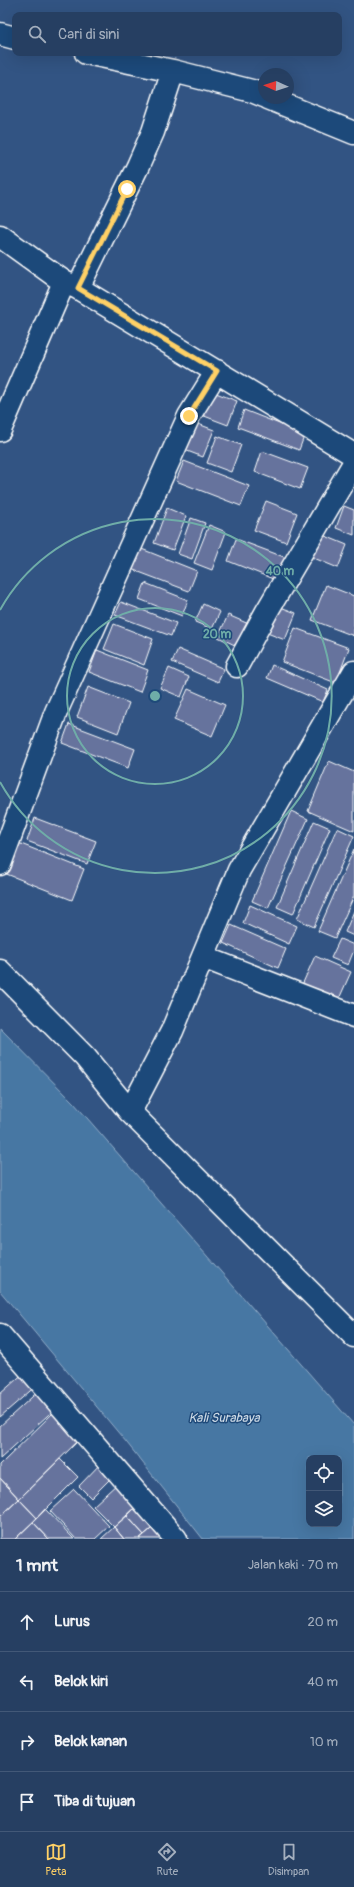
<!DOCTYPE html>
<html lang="id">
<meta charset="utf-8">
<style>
:root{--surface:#263f62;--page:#324a6b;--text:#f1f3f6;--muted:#a4afbe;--line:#425877;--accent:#ffd166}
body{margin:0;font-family:Pangolin,sans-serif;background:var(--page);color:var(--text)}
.controls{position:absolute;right:12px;bottom:12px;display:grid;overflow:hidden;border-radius:8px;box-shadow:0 4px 16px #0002}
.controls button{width:36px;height:36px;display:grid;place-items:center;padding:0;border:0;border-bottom:1px solid var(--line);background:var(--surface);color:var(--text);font:20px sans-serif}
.compass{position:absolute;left:258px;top:68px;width:36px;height:36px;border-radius:50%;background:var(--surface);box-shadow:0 4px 16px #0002;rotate:273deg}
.stop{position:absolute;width:12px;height:12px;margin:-9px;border:3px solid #ffd166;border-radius:50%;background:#fff}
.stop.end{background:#ffd166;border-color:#fff;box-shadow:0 1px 4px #0008}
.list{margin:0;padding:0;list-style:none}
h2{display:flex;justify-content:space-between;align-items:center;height:52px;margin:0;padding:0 16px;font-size:17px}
h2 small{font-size:13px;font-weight:400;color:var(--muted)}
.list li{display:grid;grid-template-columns:26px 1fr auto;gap:12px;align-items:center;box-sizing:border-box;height:60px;padding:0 16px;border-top:1px solid var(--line)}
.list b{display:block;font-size:15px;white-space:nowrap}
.list em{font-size:13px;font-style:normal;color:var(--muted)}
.icon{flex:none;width:22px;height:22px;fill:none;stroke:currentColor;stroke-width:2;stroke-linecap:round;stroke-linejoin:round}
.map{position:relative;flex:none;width:354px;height:1539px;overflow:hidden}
.search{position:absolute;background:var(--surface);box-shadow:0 4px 16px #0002;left:12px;right:12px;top:12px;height:44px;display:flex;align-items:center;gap:10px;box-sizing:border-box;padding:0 14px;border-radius:8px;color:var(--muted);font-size:15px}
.sheet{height:292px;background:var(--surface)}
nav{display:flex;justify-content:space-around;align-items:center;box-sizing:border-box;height:56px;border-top:1px solid var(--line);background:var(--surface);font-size:11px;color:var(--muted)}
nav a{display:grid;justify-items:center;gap:2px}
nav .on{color:var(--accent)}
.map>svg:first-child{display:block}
.water{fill:#4777a3;stroke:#91adc8;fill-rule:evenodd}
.building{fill:#66739d;stroke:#fff}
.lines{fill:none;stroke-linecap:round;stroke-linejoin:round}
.minor-casing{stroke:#fff;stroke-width:25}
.minor{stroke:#1f4a7a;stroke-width:22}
.route{stroke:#ffd166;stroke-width:5}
.ring{fill:none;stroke:#6fada8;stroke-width:2}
.labels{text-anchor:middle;stroke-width:3;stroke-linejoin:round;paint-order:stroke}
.water-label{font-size:13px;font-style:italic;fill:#d1dde8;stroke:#1f4a7a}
.centre{fill:#6fada8;stroke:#1f4a7a;stroke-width:2}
.ring-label{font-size:12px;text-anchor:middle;font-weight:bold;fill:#6fada8;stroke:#1f4a7a;stroke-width:3;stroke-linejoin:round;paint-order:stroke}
</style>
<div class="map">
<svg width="354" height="1539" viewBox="0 0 354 1539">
<rect width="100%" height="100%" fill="#325483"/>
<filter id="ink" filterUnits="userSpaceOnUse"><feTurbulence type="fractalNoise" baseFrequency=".025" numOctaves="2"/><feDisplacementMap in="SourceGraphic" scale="8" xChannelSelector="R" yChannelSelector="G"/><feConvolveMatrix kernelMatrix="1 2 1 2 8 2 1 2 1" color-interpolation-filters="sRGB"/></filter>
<g filter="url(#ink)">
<path class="water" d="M0 1028 74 1103 354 1425V1539H203L127 1443 0 1291ZM309 1458H339V1524H309Z"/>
<path class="building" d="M208 390 237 401 228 425 199 414Z
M244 410 305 434 299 450 238 427Z
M193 422 214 430 203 457 182 449Z
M217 436 241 445 231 472 207 463Z
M262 451 308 468 300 489 255 472Z
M184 461 249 486 241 506 176 481Z
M266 501 297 513 286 542 254 530Z
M344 506 354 510V535L336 528Z
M167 508 186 516 173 550 154 543Z
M191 518 205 523 192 559 178 554Z
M209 525 226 532 212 570 194 563Z
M318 533 347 545 338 568 309 556Z
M236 539 292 560 283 583 228 561Z
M139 548 197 571 189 591 131 569Z
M145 583 188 600 182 616 139 599Z
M326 585 354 596V636L312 620Z
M121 602 176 623 171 636 115 615Z
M203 604 220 612 212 629 195 622Z
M273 604 296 613 285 640 262 631Z
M228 615 251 625 241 648 218 637Z
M114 624 153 639 144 665 104 649Z
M295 628 349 648 336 683 282 662Z
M178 649 224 669 218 682 172 662Z
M97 650 148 670 140 692 89 672Z
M272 665 328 690 323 702 267 678Z
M169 668 189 677 181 697 160 688Z
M88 687 129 703 118 733 77 717Z
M188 689 225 705 212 736 174 720Z
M69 724 135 749 128 768 62 743Z
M329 761 354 772V831L308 811Z
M291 811 308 819 268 908 252 901Z
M35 818 96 841 87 864 27 841Z
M314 821 330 828 293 914 277 907Z
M337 828 354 836 314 927 297 919Z
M16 842 84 869 72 900 4 873Z
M354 849V896L335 938 318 931Z
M250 905 297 926 289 944 243 923Z
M354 911V936L345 932Z
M231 925 286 949 278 968 223 943Z
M340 939 354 945V950L348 965 331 958Z
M315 956 351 972 338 1001 302 985Z
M26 1371 37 1385 0 1417V1394Z
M43 1387 59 1405 0 1459V1426Z
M54 1412 80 1439 19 1499 0 1478V1465Z
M60 1459 78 1477 37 1518 19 1499Z
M103 1461 115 1474 91 1498 79 1486Z
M0 1478 19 1499 0 1517Z
M118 1483 139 1504 114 1527 93 1506Z
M74 1489 109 1526 95 1539H76L50 1511Z
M19 1499 37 1518 15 1539H0V1517Z
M139 1504 157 1524 144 1535 127 1516Z
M45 1509 74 1539H49L33 1522Z
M127 1516 144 1535 139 1539H124L114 1527Z
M33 1522 49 1539H15Z
M157 1524 165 1539H139Z
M114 1527 124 1539H101Z"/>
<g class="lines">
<g class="minor-casing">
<path id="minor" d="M0 34 15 38
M86 53 173 71 252 91 264 96
M268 98 354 133
M0 236 64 282 78 288 354 455
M78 288 138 166 153 132 173 71
M0 430 64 282
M237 666 267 611 354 463
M0 864 56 712 189 416 217 371
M203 957 354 1016
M0 971 85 1057 130 1112 354 1336
M130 1112 172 1031 239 870 354 672
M0 1335 176 1539"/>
</g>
<use href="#minor" class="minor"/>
</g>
</g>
<g class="lines" filter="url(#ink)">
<path class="route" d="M127 189 78 288 217 371 189 416"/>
</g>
<g class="ring">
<circle cx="155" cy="696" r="88"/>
<path d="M0 610A177 177 0 1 1 0 782"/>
</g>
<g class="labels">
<g class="water-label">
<text x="224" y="1422">Kali Surabaya</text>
</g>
</g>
<circle cx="155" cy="696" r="6" class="centre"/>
<g class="ring-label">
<text x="280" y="575">40 m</text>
<text x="217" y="638">20 m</text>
</g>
</svg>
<div class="controls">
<button><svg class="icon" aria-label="locate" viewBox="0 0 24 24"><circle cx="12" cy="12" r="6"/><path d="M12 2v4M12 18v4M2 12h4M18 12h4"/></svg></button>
<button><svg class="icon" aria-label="layers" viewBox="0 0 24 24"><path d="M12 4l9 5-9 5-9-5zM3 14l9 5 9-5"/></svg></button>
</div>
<svg class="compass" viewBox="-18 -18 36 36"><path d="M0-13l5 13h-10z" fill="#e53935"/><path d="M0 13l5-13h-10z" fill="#a4afbe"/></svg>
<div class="stop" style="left:127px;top:189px"></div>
<div class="stop end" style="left:189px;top:416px"></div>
<div class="search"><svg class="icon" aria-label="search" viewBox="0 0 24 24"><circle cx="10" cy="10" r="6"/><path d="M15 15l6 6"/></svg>Cari di sini</div>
</div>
<section class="sheet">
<h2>1 mnt<small>Jalan kaki · 70 m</small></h2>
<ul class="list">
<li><svg class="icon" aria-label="ahead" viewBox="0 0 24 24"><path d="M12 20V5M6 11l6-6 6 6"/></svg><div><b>Lurus</b></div><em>20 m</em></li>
<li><svg class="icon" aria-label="left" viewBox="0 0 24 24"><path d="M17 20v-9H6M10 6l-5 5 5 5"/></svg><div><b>Belok kiri</b></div><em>40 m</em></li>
<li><svg class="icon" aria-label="right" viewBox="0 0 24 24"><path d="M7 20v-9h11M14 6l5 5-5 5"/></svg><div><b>Belok kanan</b></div><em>10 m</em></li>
<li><svg class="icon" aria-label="arrive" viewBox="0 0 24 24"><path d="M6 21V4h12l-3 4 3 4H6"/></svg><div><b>Tiba di tujuan</b></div></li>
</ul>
</section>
<nav>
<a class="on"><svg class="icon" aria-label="map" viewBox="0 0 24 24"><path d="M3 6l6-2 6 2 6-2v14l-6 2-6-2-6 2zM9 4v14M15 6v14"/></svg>Peta</a>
<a><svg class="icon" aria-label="directions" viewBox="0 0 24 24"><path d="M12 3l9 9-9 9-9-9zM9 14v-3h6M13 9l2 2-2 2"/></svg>Rute</a>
<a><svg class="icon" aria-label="saved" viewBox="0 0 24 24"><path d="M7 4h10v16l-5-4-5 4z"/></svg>Disimpan</a>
</nav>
